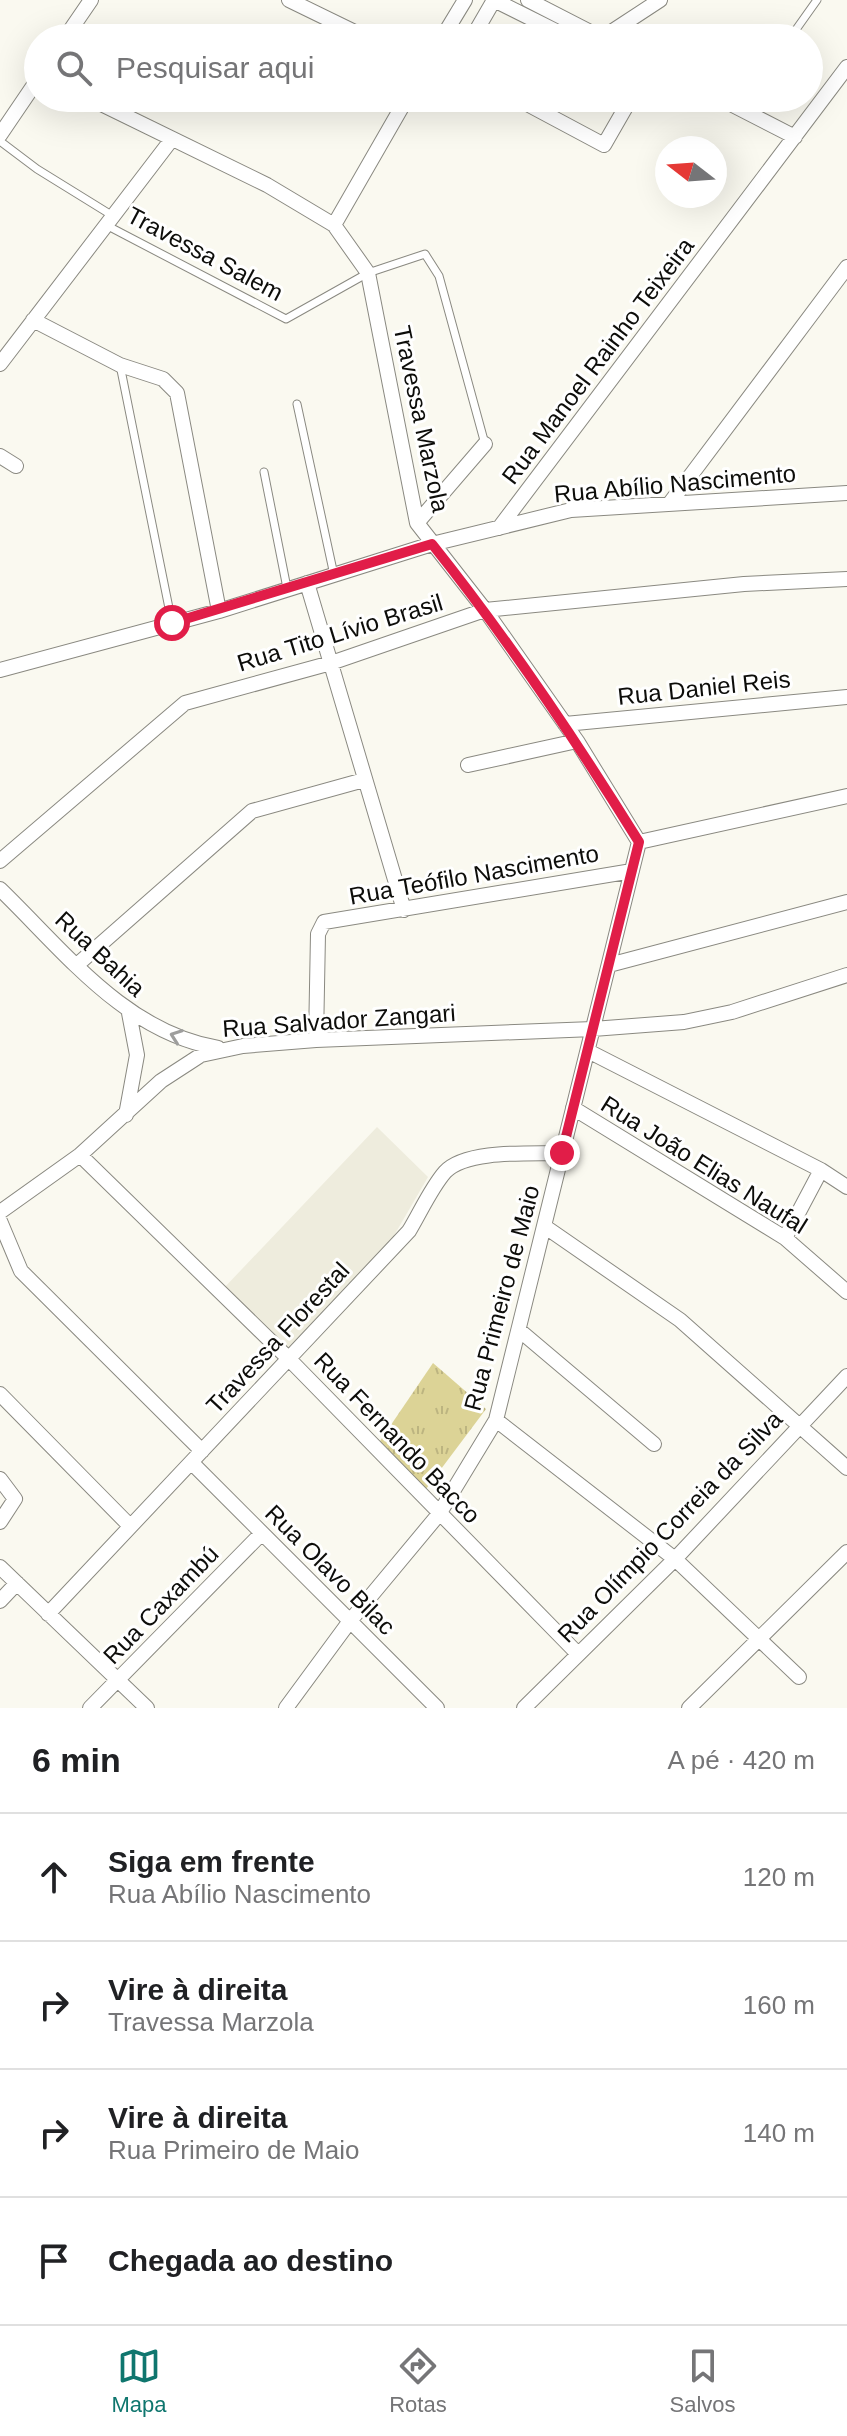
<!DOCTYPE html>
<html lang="pt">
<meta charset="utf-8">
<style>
:root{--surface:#fff;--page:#f2f2f2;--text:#202124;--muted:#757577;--line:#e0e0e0;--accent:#0f766e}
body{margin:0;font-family:Arial,sans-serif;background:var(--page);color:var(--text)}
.compass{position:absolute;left:655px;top:136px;width:72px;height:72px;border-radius:50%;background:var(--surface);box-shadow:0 8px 32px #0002;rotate:287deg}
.stop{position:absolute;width:24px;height:24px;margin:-18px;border:6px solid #e11d48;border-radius:50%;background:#fff}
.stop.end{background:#e11d48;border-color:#fff;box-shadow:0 2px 8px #0008}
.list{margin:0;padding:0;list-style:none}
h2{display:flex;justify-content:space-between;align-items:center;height:104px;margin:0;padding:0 32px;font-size:34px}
h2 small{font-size:26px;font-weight:400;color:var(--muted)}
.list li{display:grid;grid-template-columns:52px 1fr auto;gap:24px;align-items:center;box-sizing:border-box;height:128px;padding:0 32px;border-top:2px solid var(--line)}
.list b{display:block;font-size:30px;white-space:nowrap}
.list p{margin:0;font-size:26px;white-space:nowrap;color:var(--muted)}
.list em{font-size:26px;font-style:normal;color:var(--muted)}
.icon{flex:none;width:44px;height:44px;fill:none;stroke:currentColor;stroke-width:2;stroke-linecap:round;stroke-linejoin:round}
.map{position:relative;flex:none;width:847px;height:1708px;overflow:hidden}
.search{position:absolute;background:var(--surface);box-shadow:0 8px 32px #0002;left:24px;right:24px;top:24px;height:88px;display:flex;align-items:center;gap:20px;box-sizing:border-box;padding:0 28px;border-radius:44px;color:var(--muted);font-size:30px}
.sheet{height:616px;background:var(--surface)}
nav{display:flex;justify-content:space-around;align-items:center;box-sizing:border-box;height:112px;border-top:2px solid var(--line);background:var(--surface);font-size:22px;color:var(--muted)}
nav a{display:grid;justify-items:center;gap:4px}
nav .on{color:var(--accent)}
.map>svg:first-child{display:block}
.built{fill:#eeecdd}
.park{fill:url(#park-tufts)}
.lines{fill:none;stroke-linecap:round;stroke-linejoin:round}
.lane-casing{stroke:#8a8981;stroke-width:9}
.street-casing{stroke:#8a8981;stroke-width:16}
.lane{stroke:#fff;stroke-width:7}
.street{stroke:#fff;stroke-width:14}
.oneway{stroke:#9e9e9d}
.route{stroke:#e11d48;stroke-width:10}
.labels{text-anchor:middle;stroke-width:6;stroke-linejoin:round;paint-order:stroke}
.street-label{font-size:24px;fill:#0d0d0a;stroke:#fff}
</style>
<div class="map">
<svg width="847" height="1708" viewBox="0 0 847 1708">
<defs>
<pattern id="park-tufts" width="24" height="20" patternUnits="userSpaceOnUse" patternTransform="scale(2)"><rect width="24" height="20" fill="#dcd396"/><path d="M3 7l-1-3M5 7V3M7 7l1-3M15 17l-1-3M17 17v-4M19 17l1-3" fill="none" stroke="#bcb480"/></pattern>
</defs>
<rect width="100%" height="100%" fill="#faf9f0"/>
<path class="built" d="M377 1127 428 1177 392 1239 285 1352 223 1289Z"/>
<path class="park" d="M433 1363 486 1409 426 1489 380 1441Z"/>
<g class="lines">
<g class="lane-casing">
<path id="lane" d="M790 38 817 0
M0 141 37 169 113 216
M106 225 286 319 368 273 425 254 439 276 485 444
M120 365 172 623
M297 404 334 575
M264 472 287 588"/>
</g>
<g class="street-casing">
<path id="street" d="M289 0 367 38
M494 0 570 38
M528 0 602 38
M65 38 91 0
M442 38 465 0
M472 38 494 0
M602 38 660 0
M89 98 267 185 334 225 368 273 417 523 485 610 577 741 639 842
M516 98 604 145 631 98
M719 98 795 137
M0 135 38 79
M334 225 407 98
M33 320 120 365 163 379 177 393 219 611
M0 364 172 139
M0 456 16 466
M670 503 847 267
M417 523 485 444
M499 528 847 67
M307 583 404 910
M0 670 219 611 432 544 571 510 847 493
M565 724 847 697
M468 765 577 741
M639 842 847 796
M0 861 185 703 331 663 485 610 744 584 847 579
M0 889C65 952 125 1032 218 1048
M78 964 252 811 364 780
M609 965 847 902
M316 1040 318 934 324 922 632 871
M588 1051 821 1170 847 1187
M573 1108 785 1238 847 1292
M126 1115 137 1055 129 1013
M80 1155 288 1358 578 1654
M0 1212 80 1155 161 1081 201 1055 243 1046 316 1040 593 1029 684 1022 732 1012 847 975
M0 1221 21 1271 202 1451
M544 1226 680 1320 847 1468
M785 1238 821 1170
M519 1330 654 1444
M0 1394 130 1526
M496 1420 675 1559 799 1677
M192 1463 437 1708
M0 1479 15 1499 0 1522
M0 1567 147 1708
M0 1601 17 1583
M48 1614 409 1231C420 1213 431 1188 445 1172 466 1149 533 1154 562 1153
M90 1708 262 1533
M286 1708 350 1621 439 1514 496 1420 639 842
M524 1708 675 1559 847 1376
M689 1708 847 1552"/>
</g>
<use href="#lane" class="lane"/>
<use href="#street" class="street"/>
</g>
<defs><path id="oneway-chevron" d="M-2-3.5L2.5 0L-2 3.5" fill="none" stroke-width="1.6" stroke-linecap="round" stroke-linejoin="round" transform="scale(2)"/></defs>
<use class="oneway" href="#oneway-chevron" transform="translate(176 1036) rotate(-160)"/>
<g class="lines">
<path class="route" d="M172 623 432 544C508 639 575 739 639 842L562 1153"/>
</g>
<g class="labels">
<g class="street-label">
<text transform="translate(205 254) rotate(28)" y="8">Travessa Salem</text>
<text transform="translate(598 361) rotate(-53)" y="8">Rua Manoel Rainho Teixeira</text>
<text transform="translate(421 419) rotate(78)" y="8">Travessa Marzola</text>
<text transform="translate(675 484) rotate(-5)" y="8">Rua Abílio Nascimento</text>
<text transform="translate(340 633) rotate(-17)" y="8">Rua Tito Lívio Brasil</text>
<text transform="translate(704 688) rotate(-6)" y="8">Rua Daniel Reis</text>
<text transform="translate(474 875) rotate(-10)" y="8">Rua Teófilo Nascimento</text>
<text transform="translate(100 954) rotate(43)" y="8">Rua Bahia</text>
<text transform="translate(339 1021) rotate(-4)" y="8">Rua Salvador Zangari</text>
<text transform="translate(704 1165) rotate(32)" y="8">Rua João Elias Naufal</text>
<text transform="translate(502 1298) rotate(-75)" y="8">Rua Primeiro de Maio</text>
<text transform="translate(278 1338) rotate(-47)" y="8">Travessa Florestal</text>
<text transform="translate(397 1438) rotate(46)" y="8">Rua Fernando Bacco</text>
<text transform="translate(670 1527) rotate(-46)" y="8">Rua Olímpio Correia da Silva</text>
<text transform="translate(330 1570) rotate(45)" y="8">Rua Olavo Bilac</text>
<text transform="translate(161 1605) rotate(-46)" y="8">Rua Caxambú</text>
</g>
</g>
</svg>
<svg class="compass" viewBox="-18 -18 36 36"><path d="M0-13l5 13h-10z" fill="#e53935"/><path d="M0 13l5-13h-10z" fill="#757577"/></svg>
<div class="stop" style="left:172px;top:623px"></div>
<div class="stop end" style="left:562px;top:1153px"></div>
<div class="search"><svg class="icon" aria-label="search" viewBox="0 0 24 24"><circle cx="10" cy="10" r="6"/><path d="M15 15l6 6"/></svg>Pesquisar aqui</div>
</div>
<section class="sheet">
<h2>6 min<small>A pé · 420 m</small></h2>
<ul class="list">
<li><svg class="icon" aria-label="ahead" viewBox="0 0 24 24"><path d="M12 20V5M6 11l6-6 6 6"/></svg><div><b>Siga em frente</b><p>Rua Abílio Nascimento</p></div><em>120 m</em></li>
<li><svg class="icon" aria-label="right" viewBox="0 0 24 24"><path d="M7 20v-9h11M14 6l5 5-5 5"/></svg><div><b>Vire à direita</b><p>Travessa Marzola</p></div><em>160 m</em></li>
<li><svg class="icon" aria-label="right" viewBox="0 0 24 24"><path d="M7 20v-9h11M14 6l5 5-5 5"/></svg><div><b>Vire à direita</b><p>Rua Primeiro de Maio</p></div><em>140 m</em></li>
<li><svg class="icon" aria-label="arrive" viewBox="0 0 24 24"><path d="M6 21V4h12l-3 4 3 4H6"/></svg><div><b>Chegada ao destino</b></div></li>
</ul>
</section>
<nav>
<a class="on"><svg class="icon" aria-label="map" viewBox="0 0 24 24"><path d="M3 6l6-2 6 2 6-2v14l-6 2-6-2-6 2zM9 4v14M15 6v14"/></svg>Mapa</a>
<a><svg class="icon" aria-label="directions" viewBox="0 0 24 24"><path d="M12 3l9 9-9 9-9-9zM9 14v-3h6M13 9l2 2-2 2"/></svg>Rotas</a>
<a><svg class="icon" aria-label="saved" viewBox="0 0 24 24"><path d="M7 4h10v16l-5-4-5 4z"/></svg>Salvos</a>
</nav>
